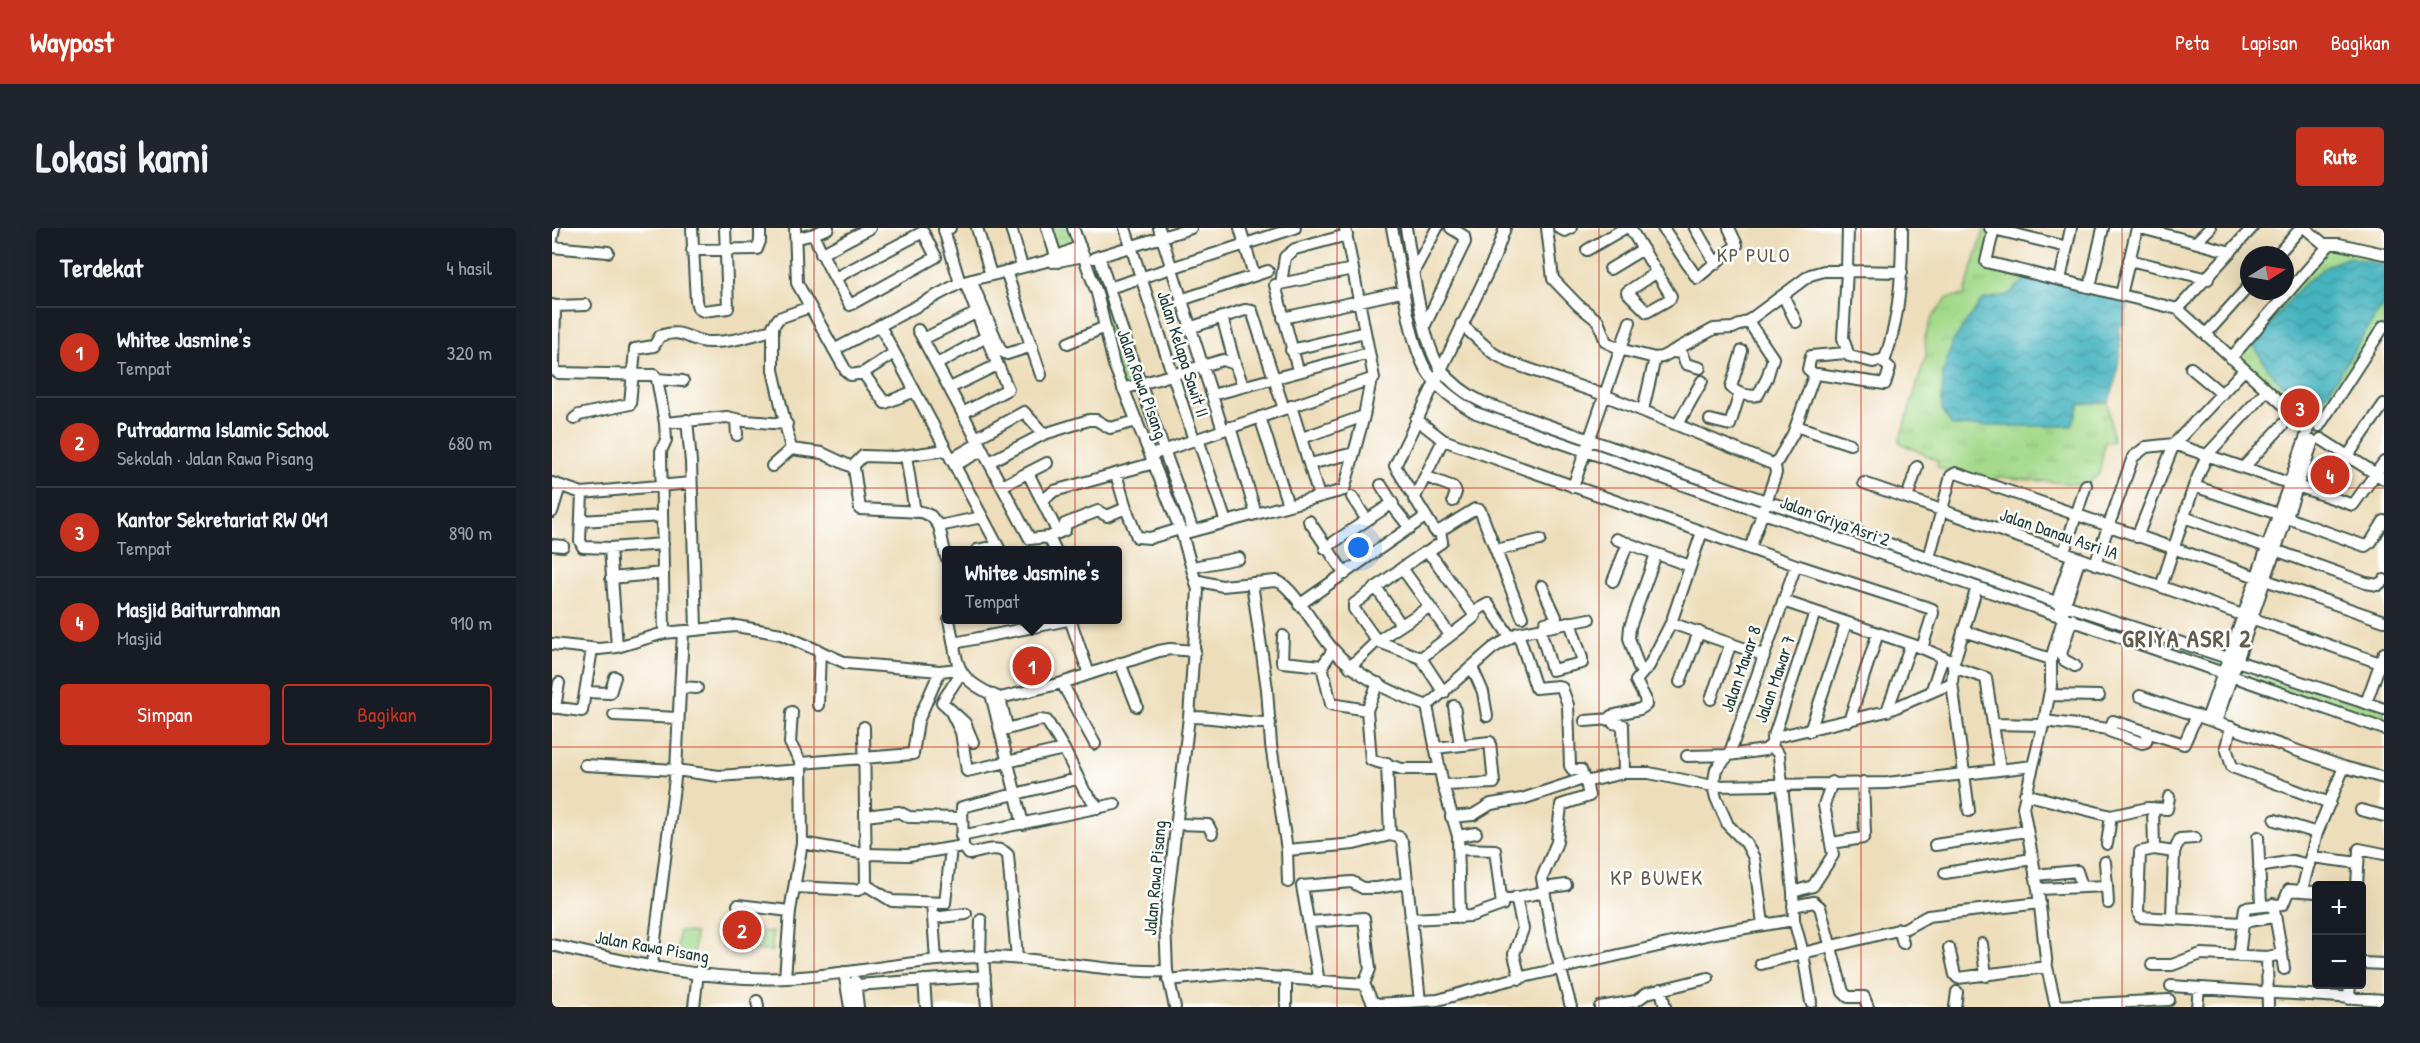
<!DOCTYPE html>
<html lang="id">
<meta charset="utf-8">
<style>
:root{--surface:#171b24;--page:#20242c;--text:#f1f3f6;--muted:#9ea1a6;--line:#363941;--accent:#c8321e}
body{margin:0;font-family:"Patrick Hand",sans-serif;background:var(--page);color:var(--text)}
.controls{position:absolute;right:18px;bottom:18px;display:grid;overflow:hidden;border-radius:6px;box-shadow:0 6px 24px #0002}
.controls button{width:54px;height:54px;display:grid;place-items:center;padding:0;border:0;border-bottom:2px solid var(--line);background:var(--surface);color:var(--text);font:30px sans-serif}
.compass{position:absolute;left:1688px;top:18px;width:54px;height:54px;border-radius:50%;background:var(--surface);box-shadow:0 6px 24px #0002;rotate:79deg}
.you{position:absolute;left:807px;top:320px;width:21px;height:21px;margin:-15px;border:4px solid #fff;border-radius:50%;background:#1a73e8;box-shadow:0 0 0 9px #1a73e833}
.badge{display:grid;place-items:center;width:39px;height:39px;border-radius:50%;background:var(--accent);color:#fff;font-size:20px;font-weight:700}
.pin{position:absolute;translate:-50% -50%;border:3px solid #fff;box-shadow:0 2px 6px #0006}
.popup{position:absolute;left:390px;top:318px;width:180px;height:78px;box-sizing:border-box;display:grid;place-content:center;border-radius:6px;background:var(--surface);filter:drop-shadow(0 2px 4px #0005);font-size:20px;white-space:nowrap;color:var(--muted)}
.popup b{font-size:22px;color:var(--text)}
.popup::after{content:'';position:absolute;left:50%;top:100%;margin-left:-12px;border:12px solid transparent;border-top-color:var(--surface)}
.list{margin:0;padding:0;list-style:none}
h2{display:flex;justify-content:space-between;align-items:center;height:78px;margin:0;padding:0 24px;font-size:26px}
h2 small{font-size:20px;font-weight:400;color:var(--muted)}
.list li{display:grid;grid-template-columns:39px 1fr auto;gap:18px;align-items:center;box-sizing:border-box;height:90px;padding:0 24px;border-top:2px solid var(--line)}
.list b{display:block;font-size:22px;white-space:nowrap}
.list p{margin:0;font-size:20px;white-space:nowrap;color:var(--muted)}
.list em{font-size:20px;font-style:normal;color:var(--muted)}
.actions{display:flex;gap:12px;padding:18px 24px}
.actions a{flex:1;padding:14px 0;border:2px solid var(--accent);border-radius:6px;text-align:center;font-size:21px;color:var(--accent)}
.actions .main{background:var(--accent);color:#fff}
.map{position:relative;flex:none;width:1832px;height:779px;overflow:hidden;border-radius:6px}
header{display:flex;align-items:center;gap:36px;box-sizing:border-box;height:84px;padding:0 30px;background:var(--accent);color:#fff}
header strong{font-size:28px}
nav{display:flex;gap:33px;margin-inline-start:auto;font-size:21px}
.intro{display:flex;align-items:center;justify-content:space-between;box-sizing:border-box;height:144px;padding:0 36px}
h1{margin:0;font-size:42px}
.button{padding:15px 27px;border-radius:6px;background:var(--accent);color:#fff;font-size:21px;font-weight:700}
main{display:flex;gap:36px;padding:0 36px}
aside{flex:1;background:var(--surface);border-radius:6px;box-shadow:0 6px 24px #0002}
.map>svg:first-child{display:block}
.grass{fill:url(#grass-tufts);stroke:#628c60;stroke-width:1.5}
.park{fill:#a4da8b;stroke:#628c60;stroke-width:1.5}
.water{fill:url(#water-waves);stroke:#32787a;stroke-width:1.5}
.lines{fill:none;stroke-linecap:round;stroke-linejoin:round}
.minor-casing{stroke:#3e5548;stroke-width:14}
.minor{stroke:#fff;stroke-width:10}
.grid{fill:none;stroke:#c8321e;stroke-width:1.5;stroke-opacity:0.55}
.labels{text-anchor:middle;stroke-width:5;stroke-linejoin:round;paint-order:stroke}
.street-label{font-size:18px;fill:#1f3d34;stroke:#fff}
.neighbourhood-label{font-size:20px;letter-spacing:1.5px;fill:#635c4c;stroke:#fff}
.quarter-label{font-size:21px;letter-spacing:1.5px;fill:#635c4c;stroke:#fff}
.district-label{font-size:24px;font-weight:bold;letter-spacing:1.5px;fill:#635c4c;stroke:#fff}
</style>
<header>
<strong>Waypost</strong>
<nav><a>Peta</a><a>Lapisan</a><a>Bagikan</a></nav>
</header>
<div class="intro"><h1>Lokasi kami</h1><a class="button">Rute</a></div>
<main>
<aside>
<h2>Terdekat<small>4 hasil</small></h2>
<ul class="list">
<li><span class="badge">1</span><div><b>Whitee Jasmine's</b><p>Tempat</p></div><em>320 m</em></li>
<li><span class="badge">2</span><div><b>Putradarma Islamic School</b><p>Sekolah · Jalan Rawa Pisang</p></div><em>680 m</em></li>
<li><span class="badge">3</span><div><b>Kantor Sekretariat RW 041</b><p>Tempat</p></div><em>890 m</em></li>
<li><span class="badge">4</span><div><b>Masjid Baiturrahman</b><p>Masjid</p></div><em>910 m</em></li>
</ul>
<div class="actions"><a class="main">Simpan</a><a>Bagikan</a></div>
</aside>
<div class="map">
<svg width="1832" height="779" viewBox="0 0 1832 779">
<defs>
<pattern id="grass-tufts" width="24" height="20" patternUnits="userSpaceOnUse" patternTransform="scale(1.5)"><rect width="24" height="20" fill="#a4da8b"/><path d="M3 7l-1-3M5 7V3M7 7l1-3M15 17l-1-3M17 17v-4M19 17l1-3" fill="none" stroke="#8dbc79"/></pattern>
<pattern id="water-waves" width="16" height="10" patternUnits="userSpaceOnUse" patternTransform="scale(1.5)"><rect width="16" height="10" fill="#45b4bf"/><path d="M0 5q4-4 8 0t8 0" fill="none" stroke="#39949c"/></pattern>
</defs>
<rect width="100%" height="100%" fill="#fff"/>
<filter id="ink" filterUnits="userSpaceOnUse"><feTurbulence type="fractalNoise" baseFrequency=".0167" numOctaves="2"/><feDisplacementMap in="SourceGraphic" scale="12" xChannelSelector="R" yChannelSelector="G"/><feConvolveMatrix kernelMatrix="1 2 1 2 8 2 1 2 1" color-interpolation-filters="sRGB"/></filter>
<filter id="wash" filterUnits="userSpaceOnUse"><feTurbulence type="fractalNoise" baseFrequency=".008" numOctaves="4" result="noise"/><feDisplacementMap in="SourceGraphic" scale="24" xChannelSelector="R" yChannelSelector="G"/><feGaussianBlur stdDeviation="1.35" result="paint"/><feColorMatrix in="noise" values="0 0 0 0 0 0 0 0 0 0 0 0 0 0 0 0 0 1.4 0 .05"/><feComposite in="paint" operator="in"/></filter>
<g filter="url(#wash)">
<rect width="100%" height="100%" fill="#edddba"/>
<path class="grass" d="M495 0H521L528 18 504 28Z
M1433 0H1438L1434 34 1478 47 1456 67 1430 72 1391 145 1390 181 1400 198H1519L1528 176 1556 174 1561 214 1553 213 1547 246 1534 257 1447 249 1436 257 1385 239 1386 233 1347 214 1374 128 1373 108 1380 90 1395 70 1412 67Z
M1777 17 1832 26V98L1765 213 1686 432 1832 481V501L1512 388 1507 375 1676 429 1755 205 1679 130Z
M547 28 586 156 571 161 534 32Z"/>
<path class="park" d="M127 703 143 705 141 734 125 732Z
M191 703 220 704V723L190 722Z"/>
<path class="water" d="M1798 29 1824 35 1832 39V75L1777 163 1767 173C1731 164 1720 150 1702 118 1728 85 1754 40 1798 29Z
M1478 47 1577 68 1572 96 1566 100C1572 116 1564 158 1556 174L1528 176 1520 198H1400L1390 181 1391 145 1401 113 1430 72 1456 67Z"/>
</g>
<g filter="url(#ink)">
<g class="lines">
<g class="minor-casing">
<path id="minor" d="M140 0 144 73 146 80 151 83 176 80 173 0
M243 0 245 55 294 143 299 147 311 145 342 125
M276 0 262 6C270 30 284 52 296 74L298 77 384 29 371 4 283 50
M398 0 392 2 408 55
M425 0 439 47
M459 0 470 39
M495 0 506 34
M521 0 545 65 562 137 630 306 646 362 637 489 613 693 615 743 623 779
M573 0 642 212
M607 0 671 202
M688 0 702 47
M840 0C848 37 856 109 873 140 884 160 905 174 924 185L1832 501
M854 0C860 34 870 114 888 140 899 155 915 167 932 175L1507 375 1832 481
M953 0 942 31 843 238 883 303 889 302 923 281 928 282 970 389
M995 0 1001 51 1026 77 1046 93 1054 114 1071 122 1103 130 1110 129 1162 101 1181 100 1196 93 1258 47 1272 43H1295L1296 0
M1007 0 1013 3 1019 0
M1078 0 1119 68 1118 71 1095 84 1075 64 1105 44
M1111 0 1145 50 1185 17 1177 0
M1143 0 1164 36
M1438 0 1515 19
M1442 0 1434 34 1626 81 1757 200
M1589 0 1679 24
M1753 0 1772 16H1787L1832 26
M250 9 262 6
M0 12 2 0
M1644 14 1658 0
M0 19 56 24
M140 22 205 21 208 13V0
M1035 22 1073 0
M269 26 318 0
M1725 27 1749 0
M547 28 557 60 743 0
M542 30 639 0
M1577 32 1656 51
M501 34 532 28
M1058 41 1091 21
M454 43 489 147
M862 43 885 0
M1350 44 1295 43 1291 110 1297 128 1321 134 1333 131C1348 88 1350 46 1350 0
M419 52 449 123 455 126 480 118
M1508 52 1519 0
M729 56 733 29 743 21 795 7
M1538 59 1551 0
M557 60C581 142 613 222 641 303
M1231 67 1244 94
M1569 67 1585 0
M629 72 716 43
M0 77 3 78 2 133V142L6 145 102 147 105 151 113 195 175 189 193 193 235 196
M3 78 34 77
M258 79 227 90 221 98V142L239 221 270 225 302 240 308 281 370 284 379 288 387 298
M1626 81 1700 0
M670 89 683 136
M731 90 853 63
M909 96 941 125 957 134 1052 167 1223 237
M873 97 913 14 912 8 899 0
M328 98 448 322
M637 100 693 82 700 83 732 181
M366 102 478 311 497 309 513 302V296L546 283 555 288 574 280 585 309 598 310 628 301
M1654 106 1697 58
M371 111 424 85
M516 115 553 99
M282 122 408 55 495 33 528 18
M739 122 813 104
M1190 123 1179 159C1185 166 1198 169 1206 167L1215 150 1221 130 1196 93
M1122 124 1129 125 1134 136 1148 140
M1679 130 1777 17
M385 136 434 109 413 54
M1639 140 1670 166
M746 142 723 57 801 41
M311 145 333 175 363 163
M1263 147 1256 141 1259 128 1294 125
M105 151 131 153
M398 160 445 137
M571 161 671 132 683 136 691 158
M660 167 817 125
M739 178 767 268
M1091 182 1103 130
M411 185 456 161 434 109
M708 189 736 277
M22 191 27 187 78 176 83 121 102 118 108 108C132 99 137 114 157 114 178 115 200 107 221 102
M184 191 185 207
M864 191 891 212 1244 337 1380 381 1381 385 1370 420
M135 192 139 234 144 401
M1158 192 1178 197 1188 165
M1126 196 1150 153
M1244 198 1298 216
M1767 198 1832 98
M678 199 704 286
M492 206 537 192H544L558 200 585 193
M424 210 472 184 492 206 437 234
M750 210 812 188
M646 211 674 294
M1769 211 1832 251
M1797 226 1832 176
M599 227 822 150 793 0
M354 228 363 284
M399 231 427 215
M758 236 802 225
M403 237 431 222
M220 238 239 221
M300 239 311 228 344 229 394 222
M1692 239 1740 187
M476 245 506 305
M564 246 574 280
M875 249 901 259 904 264 901 273
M0 255 30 265 139 255
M1312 255 1828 435
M829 257 841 276
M450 258 495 235
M1642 258 1726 286
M1021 259 1078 94
M30 265 28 313 31 319 58 320 111 316
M800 269 815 292
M1355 270 1365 239
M862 271 891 212
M490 273 502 263 602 235
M0 284 8 258
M1632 289 1814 355 1826 357 1832 352
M1733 289 1813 318 1819 314 1832 293
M29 293 110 288
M757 293 793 346
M630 306 792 262 812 188 819 151
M497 309 503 322
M1585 309 1622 216 1692 142
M1064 311 1138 338
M0 317 11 318
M58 320 65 419
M773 320 839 276 858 300
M1198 321 1224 245 1223 237 1241 206 1262 148 1265 146 1333 156 1338 140 1330 133
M425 322 446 318
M944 322 988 312
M1512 324 1534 257
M874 325 890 314 888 303
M1104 326 1078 399 1077 410 1087 440 1092 443 1097 438 1119 395 1150 304
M394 329 387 298 430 289
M1377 330 1399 248 1404 245 1832 393
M1543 336 1581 229 1594 219 1622 216 1801 277 1832 234
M1244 337 1177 527 1213 522 1219 517 1263 384
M641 339 687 330
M850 340 802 376V381L825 413 869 430 892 465
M59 350 111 345
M644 352 670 358 724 353C739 355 767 406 780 420 803 448 841 465 875 478L941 420 966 405 1037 391
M1061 353 1076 315
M700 355 715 461 719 517 735 622 802 616 838 607
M990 358 1004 389 1002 393 993 395
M824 359 849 397
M1609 359 1642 258 1655 227 1714 163
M1231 373 1370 420 1402 434
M1507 375 1515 370 1528 330
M747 377 873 289
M921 384 936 376 958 409
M1520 391 1509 426 1512 432 1523 438
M397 392C407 438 400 450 448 470L510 455 607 423 618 421 643 423
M1119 395 1211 427
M988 401 1000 442 1030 435V430L1018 394
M1411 403 1499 431
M112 405 109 223 114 212 113 195
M966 405 984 460 1006 458 1010 460 1016 477 1018 538 1021 542H1029L1033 554 1072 545H1097L1161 558 1335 555 1481 538
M731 408 730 434 770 438 781 422
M402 415 516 392 519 394 537 446
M0 416 47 421 65 419 112 405 184 398 229 406 294 435 388 443 406 441
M869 430 920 391 923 388 882 331 876 325H872L850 340 898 407
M568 435 585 478
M770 438 779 476 815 482
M798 439 825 413 877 379
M920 439 931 464 935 488
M1401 439 1434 450 1441 496 1491 497
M409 445 390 474 413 495 421 514
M1128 454 1147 404
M510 455 543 516
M826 455 815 482 819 532 850 541H887
M1400 455 1417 583
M128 459 145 460
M33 464 58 465 63 449
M1379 464 1391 429
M439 466 471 596
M1497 467 1547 468
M1588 468 1792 539 1832 550
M448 470 455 499
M1159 471 1179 415
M1814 475 1832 425
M266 477 268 423
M875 478 891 557 942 555 938 514 883 520
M902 478 908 517
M0 479 30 483 40 421
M3 480 7 455
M398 482 409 504 415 543 512 521
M1335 483 1359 416
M240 484 238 515 249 535
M62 487 126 490
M637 489C665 488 690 496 718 495
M1655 491 1755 205
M1033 493 1059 491
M1297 493 1326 405
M1492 493 1557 501
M1664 494 1761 213
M1441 496 1448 541
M1679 499 1674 519 1680 539 1778 575
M455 501 488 492 495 493 512 521 533 564 547 580
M1258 503 1294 395
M1596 505 1594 514 1590 515 1557 503 1561 493 1632 516 1645 487
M1220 510 1335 483 1400 455 1402 434 1425 359
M1219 517 1227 527 1228 538 1241 664
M1177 527 1164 541 1161 558 1164 570 1176 597 1194 615 1202 630 1211 696
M1135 528 1177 527
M835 535 838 607 847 609 851 616 868 773
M33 537 124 542 167 548 249 542
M1072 545 1071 497 1061 495 1059 488 1088 481 1094 477 1093 470 1084 453 1092 443
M1280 554 1272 577 1281 627 1261 658 1241 664 1242 692 1251 725 1354 700 1376 688 1488 675
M891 557 906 608 924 605
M1473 566 1559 588 1596 580 1615 581 1617 569
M1601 580 1602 621
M1809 582 1832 588
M313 588 347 584 357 589 409 590
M899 589 921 587 939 576 970 571 1031 551
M1723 592 1765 605
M625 596 656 597 660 605
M409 608 563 576
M906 608 908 690
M1706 609 1709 676
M250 615 314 626 356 627 411 618 410 579 525 551
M1280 615 1311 610 1313 605 1311 554
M1555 616 1559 588
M1383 617 1474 603
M411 618 417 626C429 624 447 616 456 627L465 730
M735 622 736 654
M1622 624 1628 611 1643 610
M1760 629 1806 635
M1553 634 1555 658
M1707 639 1741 633 1757 637
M1393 645 1480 631
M1483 647 1525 643 1530 658
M314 657 340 673 393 675 399 620
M1805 658 1807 621 1832 626
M244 659 306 662 314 657 312 499
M992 660 1014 657
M1486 661 1555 658 1556 675
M1750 662 1765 605 1792 539
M964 669 971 701 962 726 968 751
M957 671 992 664
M380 675 384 732
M186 677 238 683
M1241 678 1262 674 1268 679 1291 764 1296 769H1312L1316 779
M381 690 414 686
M858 691 919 688 950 677 943 622 906 621
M1620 691 1622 624 1602 621 1588 624 1586 683 1588 689 1690 695
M1697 693 1722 689
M758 694 812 690 818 741 812 756
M1347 701 1351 715
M1430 716 1434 748
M0 717C74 734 159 754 234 750 301 747 366 730 433 729 494 729 554 745 615 743
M1397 720 1403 747 1406 750 1495 739
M1730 726 1732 741
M1687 728 1693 680 1731 676 1737 662 1764 664
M428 729 429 692
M431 729 435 779
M1715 729 1730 726 1721 676
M1810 735 1832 736
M100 736 124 542 131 404
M1209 736 1251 725 1259 774
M1600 737H1620L1649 726 1715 729 1716 779
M292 744 298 779
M233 750 238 683 250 615 249 535 361 526 366 493 388 443
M734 750V779
M372 752 374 779
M616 752 676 746 812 756 820 773 826 776 886 772 949 754 1163 705 1242 692
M303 753 306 779
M767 754 750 658 800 654 811 660H825L855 655
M304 757 433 748
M1619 758 1832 772
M1109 761 1113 779
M1797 771 1798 756
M205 773 206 779
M1504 778 1617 772
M142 779 146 744
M1019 779 1001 713 990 650 1005 614 1009 577 1037 568 1034 554
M1048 779 1084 773 1095 765 1156 750
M1403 779 1405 764
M1504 779 1495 739 1486 661 1471 579 1492 493 1499 458V431L1512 388 1507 375V367L1520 328
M1645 779 1647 760"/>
</g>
<use href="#minor" class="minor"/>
</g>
</g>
<path class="grid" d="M262 0V779M523 0V779M785 0V779M1047 0V779M1309 0V779M1570 0V779M0 260H1832M0 519H1832"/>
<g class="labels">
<g class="street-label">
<text transform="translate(631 126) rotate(72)" y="6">Jalan Kelapa Sawit II</text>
<text transform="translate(590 156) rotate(70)" y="6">Jalan Rawa Pisang</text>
<text transform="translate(1283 293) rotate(20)" y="6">Jalan Griya Asri 2</text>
<text transform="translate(1507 306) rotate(19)" y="6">Jalan Danau Asri IA</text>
<text transform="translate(1189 441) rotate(-71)" y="6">Jalan Mawar 8</text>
<text transform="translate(1223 451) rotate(-71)" y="6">Jalan Mawar 7</text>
<text transform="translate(603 650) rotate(-85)" y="6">Jalan Rawa Pisang</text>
<text transform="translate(100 719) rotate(10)" y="6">Jalan Rawa Pisang</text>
</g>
<g class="neighbourhood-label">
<text x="1202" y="34">KP PULO</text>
</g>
<g class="quarter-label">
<text x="1105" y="657">KP BUWEK</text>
</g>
<g class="district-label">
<text x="1635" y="419">GRIYA ASRI 2</text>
</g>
</g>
</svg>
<div class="controls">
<button>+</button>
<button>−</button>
</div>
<svg class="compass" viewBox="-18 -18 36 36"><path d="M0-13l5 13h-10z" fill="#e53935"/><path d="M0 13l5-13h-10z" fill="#9ea1a6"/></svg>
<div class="you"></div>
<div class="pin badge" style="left:480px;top:438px">1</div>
<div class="popup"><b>Whitee Jasmine's</b>Tempat</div>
<div class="pin badge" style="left:190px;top:702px">2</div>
<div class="pin badge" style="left:1748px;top:180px">3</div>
<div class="pin badge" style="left:1778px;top:247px">4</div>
</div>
</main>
